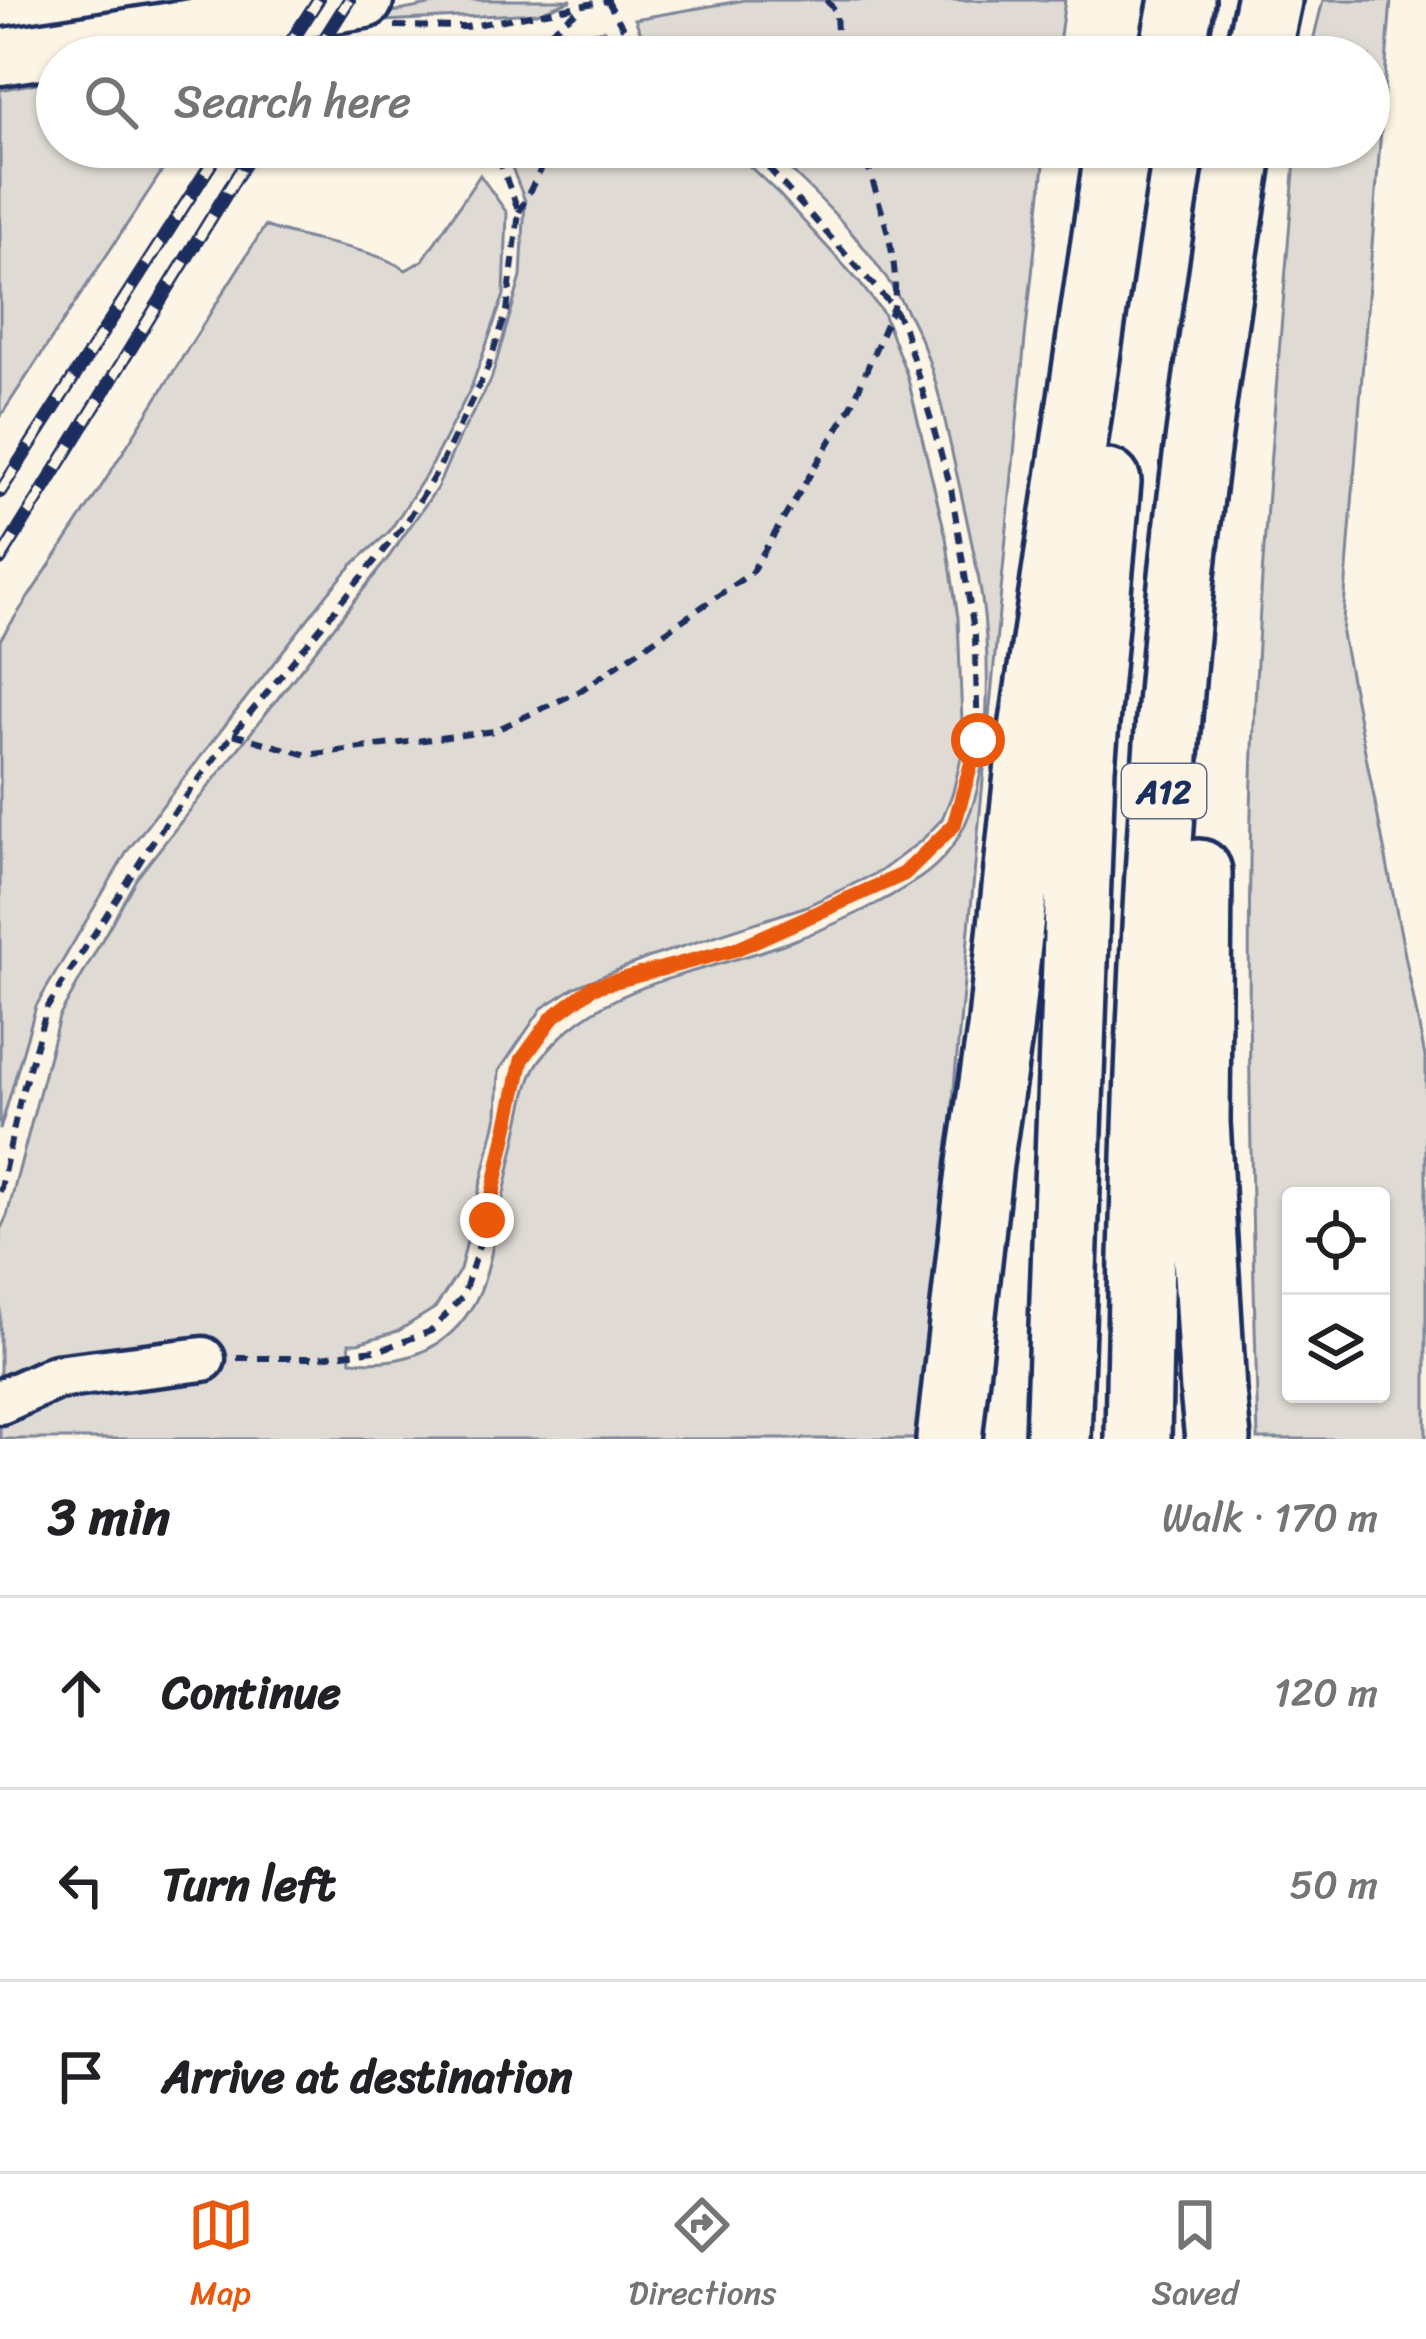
<!DOCTYPE html>
<meta charset="utf-8">
<style>
:root{--surface:#fff;--page:#f2f2f2;--text:#202124;--muted:#757577;--line:#e0e0e0;--accent:#ea580c}
body{margin:0;font-family:Sriracha,sans-serif;background:var(--page);color:var(--text)}
.controls{position:absolute;right:36px;bottom:36px;display:grid;overflow:hidden;border-radius:12px;box-shadow:0 3px 9px #0004}
.controls button{width:108px;height:108px;display:grid;place-items:center;padding:0;border:0;border-bottom:3px solid var(--line);background:var(--surface);color:var(--text);font:60px sans-serif}
.stop{position:absolute;width:36px;height:36px;margin:-27px;border:9px solid #ea580c;border-radius:50%;background:#fff}
.stop.end{background:#ea580c;border-color:#fff;box-shadow:0 3px 12px #0008}
.list{margin:0;padding:0;list-style:none}
h2{display:flex;justify-content:space-between;align-items:center;height:156px;margin:0;padding:0 48px;font-size:51px}
h2 small{font-size:39px;font-weight:400;color:var(--muted)}
.list li{display:grid;grid-template-columns:78px 1fr auto;gap:36px;align-items:center;box-sizing:border-box;height:192px;padding:0 48px;border-top:3px solid var(--line)}
.list b{display:block;font-size:45px;white-space:nowrap}
.list em{font-size:39px;font-style:normal;color:var(--muted)}
.icon{flex:none;width:66px;height:66px;fill:none;stroke:currentColor;stroke-width:2;stroke-linecap:round;stroke-linejoin:round}
.map{position:relative;flex:none;width:1426px;height:1439px;overflow:hidden}
.search{position:absolute;background:var(--surface);box-shadow:0 3px 9px #0004;left:36px;right:36px;top:36px;height:132px;display:flex;align-items:center;gap:30px;box-sizing:border-box;padding:0 42px;border-radius:66px;color:var(--muted);font-size:45px}
.sheet{height:732px;background:var(--surface)}
nav{display:flex;justify-content:space-around;align-items:center;box-sizing:border-box;height:168px;border-top:3px solid var(--line);background:var(--surface);font-size:33px;color:var(--muted)}
nav a{display:grid;justify-items:center;gap:6px}
nav .on{color:var(--accent)}
.map>svg:first-child{display:block}
.green{fill:#dfdbd4;stroke:#7d8599;stroke-width:3;fill-rule:evenodd}
.lines{fill:none;stroke-linecap:round;stroke-linejoin:round}
.minor-casing{stroke:#1b2f5e;stroke-width:51}
.major-casing{stroke:#1b2f5e;stroke-width:63}
.highway-casing{stroke:#1b2f5e;stroke-width:72}
.path{stroke:#1b2f5e;stroke-width:6;stroke-dasharray:12 9;stroke-linecap:butt}
.minor{stroke:#fcf5e5;stroke-width:42}
.major{stroke:#fcf5e5;stroke-width:54}
.highway{stroke:#fcf5e5;stroke-width:63}
.rail-casing{stroke:#1b2f5e;stroke-width:14}
.rail{stroke:#fcf5e5;stroke-width:9;stroke-dasharray:27;stroke-linecap:butt}
.route{stroke:#ea580c;stroke-width:15}
.labels{text-anchor:middle;stroke-width:9;stroke-linejoin:round;paint-order:stroke}
.shield{fill:#fcf5e5;stroke:#5e6a86;stroke-width:3}
.shield-label{font-size:33px;font-weight:bold;fill:#1b2f5e}
</style>
<div class="map">
<svg width="1426" height="1439" viewBox="0 0 1426 1439">
<rect width="100%" height="100%" fill="#fcf5e5"/>
<filter id="ink" filterUnits="userSpaceOnUse"><feTurbulence type="fractalNoise" baseFrequency=".00833" numOctaves="2"/><feDisplacementMap in="SourceGraphic" scale="24" xChannelSelector="R" yChannelSelector="G"/><feConvolveMatrix kernelMatrix="1 2 1 2 8 2 1 2 1" color-interpolation-filters="sRGB"/></filter>
<g filter="url(#ink)">
<path class="green" d="M455 0H572L537 13 345 23 346 21Z
M745 0H1065L1057 57H660L646 45 635 19Z
M1323 0H1391L1342 634 1426 1062V1439H1258C1253 1248 1247 1056 1250 865 1253 625 1277 386 1296 147H1369V57H1309ZM1291 1196H1381V1394H1291Z
M604 30 628 57H534L546 42Z
M507 37 515 38 504 57H311L304 53Z
M57 79V147H178L0 417V90Z
M504 147H729L779 194 859 282 883 313 907 375 946 537 958 618 963 749 953 792 942 819 922 840 881 871 804 907 650 957 575 987 542 1008 499 1071 497 1116 460 1270 435 1308 398 1331 358 1343H349L351 1361C407 1366 452 1349 478 1296 488 1276 492 1248 497 1226 504 1194 511 1161 518 1129 523 1107 527 1078 540 1060 600 980 702 975 789 942 831 927 883 903 920 878 942 863 959 841 969 815 991 763 990 656 982 599 976 558 966 516 957 475 945 423 936 366 911 319 875 250 822 198 765 147H1046L1025 338 955 1076 930 1439H0V1230L7 1216 59 1017 136 879 388 558 437 488 458 440 491 380 521 277 525 201Z
M480 175 507 213 504 295 471 388 426 475 389 532 352 565 328 593 128 850 36 1006 0 1130V640L96 495 265 226C309 243 367 245 406 270L423 260Z"/>
<g class="lines">
<g class="minor-casing">
<path id="minor" d="M0 1402 56 1377 203 1359"/>
</g>
<g class="major-casing">
<path id="major" d="M0 57 365 0"/>
</g>
<g class="highway-casing">
<path id="highway" d="M1171 57 1182 0
M1257 57 1269 0
M1199 872 1197 1122 1213 1391 1218 1439
M949 1439 980 1163 1000 1030 1031 736 1118 147
M1058 1439 1082 767 1108 482
M1138 1439C1143 1161 1152 882 1179 605 1194 452 1218 299 1241 147"/>
</g>
<path class="path" d="M607 0 634 47 645 57
M826 0 836 11 838 57
M395 26 466 27 611 0
M556 27 557 57
M516 57 580 9
M519 212 552 147
M233 734 307 755 494 731 580 691 751 573 852 405 893 307C903 259 875 194 862 147
M0 1192 20 1099 47 1008 157 835 233 734 406 523 439 468 488 367 507 311 519 212 494 147
M237 1358H312L383 1349 431 1331 463 1296 487 1220 522 1060 553 1017 593 987 736 949 904 874 954 825 978 740 975 637 951 488 904 328 893 307 762 161 746 147"/>
<use href="#minor" class="minor"/>
<use href="#major" class="major"/>
<use href="#highway" class="highway"/>
<g class="rail-casing">
<path id="rail" d="M281 57 318 0
M313 57 349 0
M0 492 222 147
M0 560 255 147"/>
</g>
<use href="#rail" class="rail"/>
</g>
</g>
<g class="lines" filter="url(#ink)">
<path class="route" d="M487 1220 522 1060 553 1017 593 987 736 949 904 874 954 825 978 740"/>
</g>
<g class="labels">
<rect class="shield" x="1122" y="764" width="84" height="54" rx="9"/>
<g class="shield-label">
<text x="1164" y="803">A12</text>
</g>
</g>
</svg>
<div class="controls">
<button><svg class="icon" aria-label="locate" viewBox="0 0 24 24"><circle cx="12" cy="12" r="6"/><path d="M12 2v4M12 18v4M2 12h4M18 12h4"/></svg></button>
<button><svg class="icon" aria-label="layers" viewBox="0 0 24 24"><path d="M12 4l9 5-9 5-9-5zM3 14l9 5 9-5"/></svg></button>
</div>
<div class="stop" style="left:978px;top:740px"></div>
<div class="stop end" style="left:487px;top:1220px"></div>
<div class="search"><svg class="icon" aria-label="search" viewBox="0 0 24 24"><circle cx="10" cy="10" r="6"/><path d="M15 15l6 6"/></svg>Search here</div>
</div>
<section class="sheet">
<h2>3 min<small>Walk · 170 m</small></h2>
<ul class="list">
<li><svg class="icon" aria-label="ahead" viewBox="0 0 24 24"><path d="M12 20V5M6 11l6-6 6 6"/></svg><div><b>Continue</b></div><em>120 m</em></li>
<li><svg class="icon" aria-label="left" viewBox="0 0 24 24"><path d="M17 20v-9H6M10 6l-5 5 5 5"/></svg><div><b>Turn left</b></div><em>50 m</em></li>
<li><svg class="icon" aria-label="arrive" viewBox="0 0 24 24"><path d="M6 21V4h12l-3 4 3 4H6"/></svg><div><b>Arrive at destination</b></div></li>
</ul>
</section>
<nav>
<a class="on"><svg class="icon" aria-label="map" viewBox="0 0 24 24"><path d="M3 6l6-2 6 2 6-2v14l-6 2-6-2-6 2zM9 4v14M15 6v14"/></svg>Map</a>
<a><svg class="icon" aria-label="directions" viewBox="0 0 24 24"><path d="M12 3l9 9-9 9-9-9zM9 14v-3h6M13 9l2 2-2 2"/></svg>Directions</a>
<a><svg class="icon" aria-label="saved" viewBox="0 0 24 24"><path d="M7 4h10v16l-5-4-5 4z"/></svg>Saved</a>
</nav>
